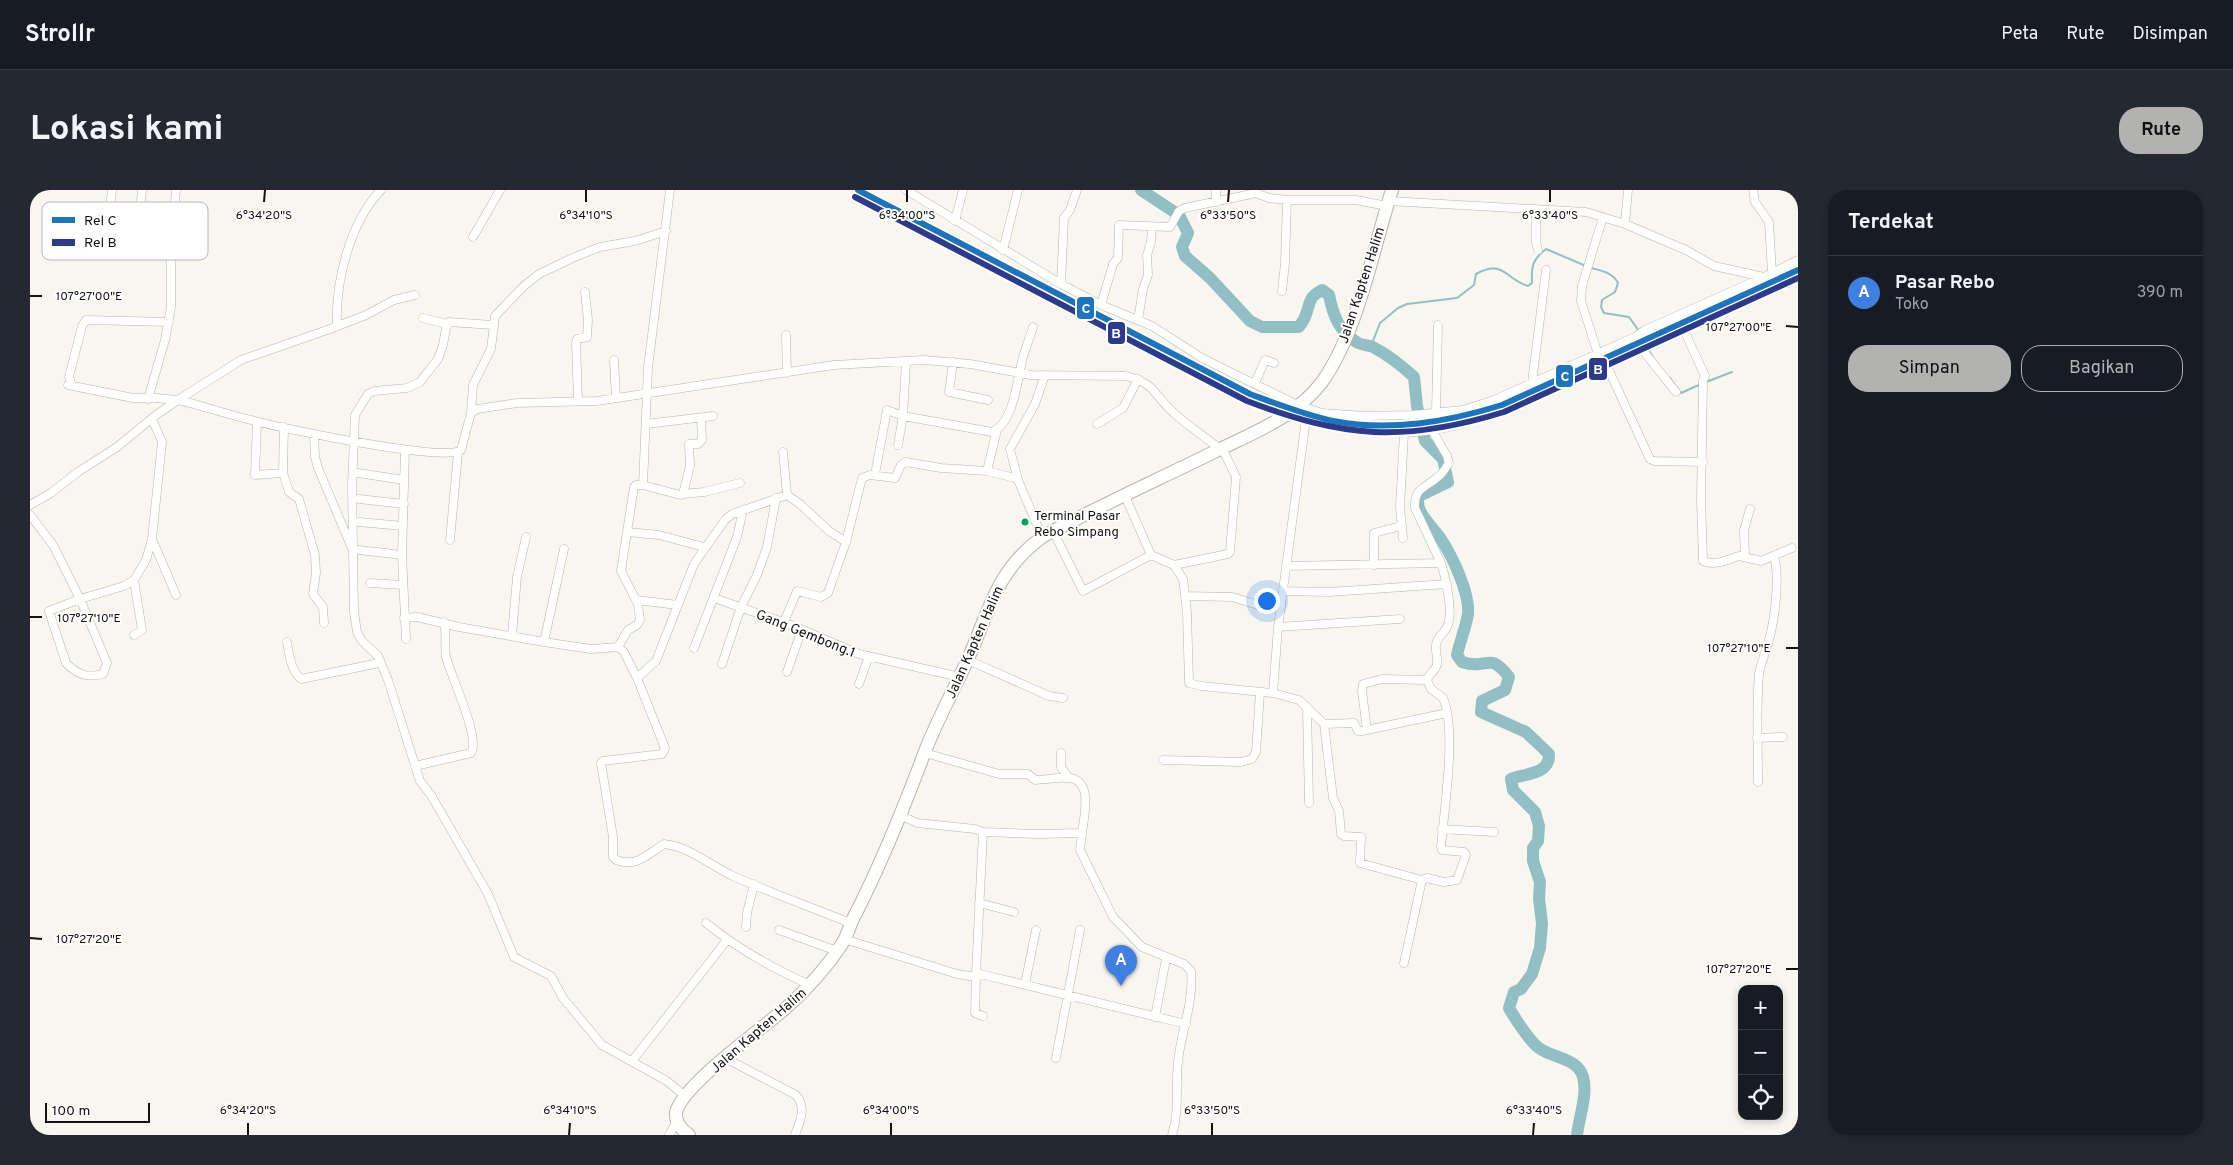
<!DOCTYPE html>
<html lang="id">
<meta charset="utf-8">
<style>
:root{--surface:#171b24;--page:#242831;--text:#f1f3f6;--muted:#9ea1a6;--line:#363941;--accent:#b2b2b1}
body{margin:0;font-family:Overpass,sans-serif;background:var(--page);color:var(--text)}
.controls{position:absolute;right:15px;bottom:15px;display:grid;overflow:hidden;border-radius:10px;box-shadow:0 2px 8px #0003}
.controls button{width:45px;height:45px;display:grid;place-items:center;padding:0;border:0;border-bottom:1px solid var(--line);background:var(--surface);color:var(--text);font:25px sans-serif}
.scale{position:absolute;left:15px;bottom:12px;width:105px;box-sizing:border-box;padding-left:5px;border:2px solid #14120e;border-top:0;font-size:14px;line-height:18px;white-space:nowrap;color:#14120e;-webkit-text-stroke:4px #fff;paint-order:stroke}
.you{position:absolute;left:1236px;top:410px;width:18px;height:18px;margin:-12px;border:4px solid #fff;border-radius:50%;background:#1a73e8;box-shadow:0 0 0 8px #1a73e833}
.badge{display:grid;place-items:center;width:32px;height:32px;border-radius:50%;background:var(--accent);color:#fff;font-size:16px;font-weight:700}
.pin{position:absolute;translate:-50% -41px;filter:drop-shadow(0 1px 2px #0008)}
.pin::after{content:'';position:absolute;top:26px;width:18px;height:15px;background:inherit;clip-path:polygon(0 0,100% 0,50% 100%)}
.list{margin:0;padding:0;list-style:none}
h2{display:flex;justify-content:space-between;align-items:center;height:65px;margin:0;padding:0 20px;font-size:21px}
h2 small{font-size:16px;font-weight:400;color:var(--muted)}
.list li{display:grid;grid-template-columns:32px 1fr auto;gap:15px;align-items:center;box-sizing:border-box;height:75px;padding:0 20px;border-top:1px solid var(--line)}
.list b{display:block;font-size:19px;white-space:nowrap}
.list p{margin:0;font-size:16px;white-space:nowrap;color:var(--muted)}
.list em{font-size:16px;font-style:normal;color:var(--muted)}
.actions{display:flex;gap:10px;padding:15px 20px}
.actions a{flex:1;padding:11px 0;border:1px solid var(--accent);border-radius:20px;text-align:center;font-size:18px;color:var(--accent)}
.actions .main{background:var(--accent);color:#111}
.icon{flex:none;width:28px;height:28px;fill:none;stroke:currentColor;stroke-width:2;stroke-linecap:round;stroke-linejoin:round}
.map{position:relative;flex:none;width:1768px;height:945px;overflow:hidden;border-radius:20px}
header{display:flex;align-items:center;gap:30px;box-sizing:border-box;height:70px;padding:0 25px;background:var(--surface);border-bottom:1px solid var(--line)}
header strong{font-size:24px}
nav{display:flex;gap:28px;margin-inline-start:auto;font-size:18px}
.intro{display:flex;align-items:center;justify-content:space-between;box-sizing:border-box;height:120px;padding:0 30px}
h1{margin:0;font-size:35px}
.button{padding:12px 22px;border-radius:20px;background:var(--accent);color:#111;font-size:18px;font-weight:700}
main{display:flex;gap:30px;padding:0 30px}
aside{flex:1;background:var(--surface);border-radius:20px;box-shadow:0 2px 8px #0003}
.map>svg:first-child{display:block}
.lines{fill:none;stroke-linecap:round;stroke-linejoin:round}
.stream{stroke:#91bfc5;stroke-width:2}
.river{stroke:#91bfc5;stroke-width:12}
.minor-casing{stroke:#b8b5b0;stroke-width:9}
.primary-casing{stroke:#b8b5b0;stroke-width:14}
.minor{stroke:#fefefd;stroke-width:8}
.primary{stroke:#fefefd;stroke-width:12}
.rail-1-casing{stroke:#fff;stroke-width:10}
.rail-2-casing{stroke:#fff;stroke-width:10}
.rail-1{stroke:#1c75bc;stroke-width:6}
.rail-2{stroke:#2d398b;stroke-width:6}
.ticks{fill:none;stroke:#14120e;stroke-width:2}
.bus-dot{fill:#00a651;stroke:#fff;stroke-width:2}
.labels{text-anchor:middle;stroke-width:4;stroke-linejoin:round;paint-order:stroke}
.bus-label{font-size:13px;fill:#14120e;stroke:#fff;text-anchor:start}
.street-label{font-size:14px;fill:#14120e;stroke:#fff}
.key{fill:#fff;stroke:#b8b8b7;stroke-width:1}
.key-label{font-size:14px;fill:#14120e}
.ticks-label{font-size:12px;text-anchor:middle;fill:#14120e;stroke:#fff;stroke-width:4;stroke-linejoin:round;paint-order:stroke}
.line-badge{stroke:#fff;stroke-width:2}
.badge-label{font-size:14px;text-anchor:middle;font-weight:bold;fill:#fff}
</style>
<header>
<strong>Strollr</strong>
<nav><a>Peta</a><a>Rute</a><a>Disimpan</a></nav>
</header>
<div class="intro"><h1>Lokasi kami</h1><a class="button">Rute</a></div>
<main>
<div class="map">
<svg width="1768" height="945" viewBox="0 0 1768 945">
<rect width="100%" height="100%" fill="#f9f6ef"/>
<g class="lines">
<path class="stream" d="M1561 78C1572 81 1582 82 1588 93L1585 102 1572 110 1571 117 1574 123 1599 127 1609 141
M1341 156 1350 133 1368 118 1377 114 1427 108 1444 95 1446 84C1474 69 1475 89 1498 96L1502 93C1501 76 1503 69 1516 59L1556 76
M1616 156 1624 169
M1640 188 1651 203 1671 194
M1676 192 1702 182"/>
<path class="river" d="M1111 0 1149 25 1158 43 1152 57 1155 66 1180 88 1220 131 1232 137H1269C1271 134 1274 130 1275 127 1281 113 1277 108 1292 100L1299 105C1303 125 1309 142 1328 153 1332 155 1338 155 1343 157 1358 165 1371 175 1384 187L1387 216 1395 251 1413 269 1418 292 1389 306C1383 321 1403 337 1411 349 1422 366 1440 403 1438 424 1436 437 1430 451 1427 465L1432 472C1458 481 1458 460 1479 487L1475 500 1452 511 1451 522 1496 542 1519 564C1520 585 1495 583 1481 589L1483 600 1505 622 1509 636 1508 651 1503 658V671L1510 692 1509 709 1512 733 1510 758 1502 784 1491 799 1484 802 1479 818C1484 827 1501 853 1509 858 1522 868 1548 868 1553 887 1558 904 1549 927 1547 945"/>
<g class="minor-casing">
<path id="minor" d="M82 0 75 61 141 66
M876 0 1031 94 1071 115 1122 136 1172 168 1204 184 1268 215 1292 223 1335 226 1382 225 1433 220 1464 210 1605 147 1615 140 1734 87 1768 70
M1186 0V12
M1723 0 1725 12 1739 32 1742 83
M1359 11 1556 22 1595 34 1656 60 1684 76 1734 87
M1506 19V52L1508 60
M925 31 933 0
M1595 34 1598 0
M443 47 470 0
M973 60 988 0
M106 63 112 0
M1031 94 1034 28 1040 20 1047 0
M1252 101 1255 73 1257 10
M1071 115 1083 74 1088 68 1089 35 1140 37 1149 21 1155 18 1226 3 1239 8 1257 10H1326L1357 16
M393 128 417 134
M1108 130 1113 99 1118 85 1117 65 1121 52 1122 37
M139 132 56 130 52 136 39 187 41 193 38 195 103 208H126L148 210 211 170 300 139 336 125 364 110 385 105
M463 135 419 132 416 138 413 155 408 169 390 192 377 198 344 201 338 204 325 225 322 295 324 422 327 442 332 451 348 466 358 490 390 591 401 605 458 704 484 767 521 786 533 808 572 855 637 891 655 906
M307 136C305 92 320 32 351 0
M1653 138 1675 186 1673 190 1671 309 1673 371C1685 376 1697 370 1709 366L1731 371 1762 358
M756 145 757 183
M1610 157 1646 202
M1568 164 1551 111 1552 96 1573 27
M584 170 586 208
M876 172 873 226 962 242C985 232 987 188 993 167 996 157 1000 147 1003 137
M923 172 919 202 958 210
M1575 172 1620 269 1624 271 1673 272
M1225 193 1235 170 1244 173
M1502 193 1516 80
M118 209 135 150 141 117V66L146 0
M548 211 546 153 547 149 557 147 558 130 555 102
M1406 222 1408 135
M441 223 443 195 461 159 465 126 494 96 509 84 547 66 570 57 605 51 636 41
M1254 226C1301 232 1347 247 1396 241 1460 234 1517 198 1574 172 1638 143 1704 116 1768 87
M122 229 132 252 122 349 146 405
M1276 229 1248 437 1243 503 1269 510 1294 534 1303 608 1309 621 1311 644 1314 646 1331 647 1330 673 1392 690
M227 232 225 285 253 283
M616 234 683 226
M1067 234 1093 218 1108 189
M254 237 253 283 259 302 269 309 285 365 286 383 283 404 293 417 294 433
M1402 240 1417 266 1419 273C1416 277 1413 283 1409 286 1396 298 1384 297 1385 318L1411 373
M284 244 285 267 288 278 321 356
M375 260 372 365 376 449
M753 262 757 305
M846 279 857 220 873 226 868 255
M957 281 967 240
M328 283 374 290
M988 290 980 259 1005 214 1015 185
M613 295 650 305 653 304 660 276 659 254H668L672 250 671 228
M653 304 674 302 710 293
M1095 306 1121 365 1144 375 1153 389 1157 422 1159 493 1171 496 1243 503
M329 309 374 314
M0 315 21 303 48 282 87 257 126 225 148 210C174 216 199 225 225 231 252 238 416 273 431 260L441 223 447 219 487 213 567 211 804 175 894 170 940 174 1001 185 1096 186C1127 194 1123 205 1144 223 1158 236 1175 247 1190 259
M0 325 23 355 50 409 77 473 73 484C57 488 48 485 36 473L19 421 50 409 94 396 104 390 116 370 122 349
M329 332 373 336
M1023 341 1053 401 1121 365
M597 342 629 345 674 357
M1373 348 1370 317 1374 243
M420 350 428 263
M329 360 372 365
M1715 366 1714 340 1720 319
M1144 375 1198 364 1200 362 1206 287 1192 258
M1344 375V343L1371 336
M1256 376 1411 373C1416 388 1423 420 1418 435 1416 442 1407 446 1406 455 1405 461 1408 468 1407 474 1406 481 1399 483 1397 490L1401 499 1413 508C1427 539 1414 621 1411 657L1412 660 1434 662 1436 665 1427 690 1414 692 1397 688 1392 690 1374 773
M340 393 373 395
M1253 401 1299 402 1417 394
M1156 406 1202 407 1231 416 1251 417
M684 408 761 435 829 464 930 487
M606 410 648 415
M374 428 387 427 429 437 514 452 561 459 588 457 594 462 607 488 626 471 664 374 695 330 702 324 757 305 770 314 799 341 816 352
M754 432 767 401 791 407 798 403 816 352 832 288 840 285 865 288 871 275 876 272 911 278 957 281 985 288 988 290 1012 347
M1248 437 1370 429
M104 445 112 440 104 390
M482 445 487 387 496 347
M257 452C259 464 261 481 271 489L349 473
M514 452 534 359
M588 457 598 440 607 435 610 430 608 414 591 381 604 297 606 295H613L618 178 640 0
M664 458 707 347 713 320
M938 470 1019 506 1033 508
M692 474 711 417 727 385 737 357 746 308
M757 482 772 439
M607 488 635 558 632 564 573 571 571 573 583 647V667L586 670C606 678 618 664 634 654 661 657 679 675 703 686 741 703 781 717 820 733
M829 494 839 466
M1277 517 1279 613
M1294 534 1324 533 1328 541H1332L1417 523
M1337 540 1332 501 1333 494 1352 489 1397 490
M1727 548 1753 547
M895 563 969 584H998L1005 590C1016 590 1026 587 1037 588 1064 588 1054 626 1052 643
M1031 563V577L1038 587
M1133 570 1211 572 1222 569 1226 562 1230 503
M385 576 441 563C451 549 421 486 416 467 414 455 417 444 414 432
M1728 592C1728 556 1726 519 1729 484 1731 472 1736 462 1739 450 1745 428 1750 388 1744 366
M872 626 887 633 945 639 953 642 1008 644 1052 643 1050 660 1083 727 1112 757 1154 774 1161 781C1164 813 1151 841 1148 872 1145 897 1150 921 1142 945
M1412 639 1464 642
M949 713 984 722
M676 733C708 759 742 778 780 795
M716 737 717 723 724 694
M749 740 807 761
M814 749 927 784 946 787V783L1156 834
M946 783 953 642
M946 787 945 823 953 826
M995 794 1006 740
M1125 827 1136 769
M695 868 766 905C777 918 770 931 765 945
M1026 868 1050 740
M602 871 697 750
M639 945 647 931"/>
</g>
<g class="primary-casing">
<path id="primary" d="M659 945C652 940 645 933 646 923 650 897 734 837 757 817 777 799 797 777 812 754 818 745 820 733 826 723 853 670 873 620 894 564 906 532 923 502 937 471 960 421 964 383 1012 347 1067 317 1125 291 1182 263 1220 244 1265 228 1292 192 1328 142 1343 59 1362 0"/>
</g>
<use href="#minor" class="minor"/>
<use href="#primary" class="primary"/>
<g class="rail-1-casing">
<path id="rail-1" d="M828 0 1220 204C1247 214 1275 225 1303 231 1360 242 1417 232 1472 215L1768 80"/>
</g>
<g class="rail-2-casing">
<path id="rail-2" d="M825 7 1217 211C1314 248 1373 253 1474 222L1768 88"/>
</g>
<use href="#rail-1" class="rail-1"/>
<use href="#rail-2" class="rail-2"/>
</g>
<path class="ticks" d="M234 12 235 0M556 12V0M877 12V0M1198 12 1199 0M1520 12V0M0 106H12M1756 136 1768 137M0 427H12M1756 458H1768M0 748 12 749M1756 779H1768M218 945V933M539 945 540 933M861 945V933M1182 945V933M1503 945 1504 933"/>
<circle class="bus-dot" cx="995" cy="332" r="4.5"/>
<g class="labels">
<g class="bus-label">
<text x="1004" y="330">Terminal Pasar<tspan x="1004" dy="16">Rebo Simpang</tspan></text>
</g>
<g class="street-label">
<text transform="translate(1331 95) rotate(-72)" y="5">Jalan Kapten Halim</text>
<text transform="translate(776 443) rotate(22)" y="5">Gang Gembong.1</text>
<text transform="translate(944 452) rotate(-66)" y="5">Jalan Kapten Halim</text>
<text transform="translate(728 840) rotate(-41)" y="5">Jalan Kapten Halim</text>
</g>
</g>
<rect x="12" y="12" width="166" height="58" rx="8" class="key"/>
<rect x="22" y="27" width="23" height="6" fill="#1c75bc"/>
<rect x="22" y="49" width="23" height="7" fill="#2d398b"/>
<g class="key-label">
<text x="54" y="35">Rel C</text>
<text x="54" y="57">Rel B</text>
</g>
<g class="ticks-label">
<text x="234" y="29">6°34'20"S</text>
<text x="556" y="29">6°34'10"S</text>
<text x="877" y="29">6°34'00"S</text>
<text x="1198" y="29">6°33'50"S</text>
<text x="1520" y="29">6°33'40"S</text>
<text x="59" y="110">107°27'00"E</text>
<text x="1709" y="141">107°27'00"E</text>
<text x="59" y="432">107°27'10"E</text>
<text x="1709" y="462">107°27'10"E</text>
<text x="59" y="753">107°27'20"E</text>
<text x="1709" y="783">107°27'20"E</text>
<text x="218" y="924">6°34'20"S</text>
<text x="540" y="924">6°34'10"S</text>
<text x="861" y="924">6°34'00"S</text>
<text x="1182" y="924">6°33'50"S</text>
<text x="1504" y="924">6°33'40"S</text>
</g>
<g class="line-badge">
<rect x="1046" y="106" width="19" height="24" rx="5" fill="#1c75bc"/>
<rect x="1077" y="131" width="19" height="24" rx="5" fill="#2d398b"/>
<rect x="1558" y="167" width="20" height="24" rx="5" fill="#2d398b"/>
<rect x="1525" y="174" width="19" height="24" rx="5" fill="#1c75bc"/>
</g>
<g class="badge-label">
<text x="1056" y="123">C</text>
<text x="1086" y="148">B</text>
<text x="1568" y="184">B</text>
<text x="1535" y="191">C</text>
</g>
</svg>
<div class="controls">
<button>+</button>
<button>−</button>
<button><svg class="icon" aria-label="locate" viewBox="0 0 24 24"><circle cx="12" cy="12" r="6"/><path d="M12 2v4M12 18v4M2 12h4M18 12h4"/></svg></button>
</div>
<div class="scale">100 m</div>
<div class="you"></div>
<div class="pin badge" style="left:1091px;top:796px;background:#3f7fe0">A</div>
</div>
<aside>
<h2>Terdekat<small></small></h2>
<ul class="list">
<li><span class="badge" style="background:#3f7fe0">A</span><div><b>Pasar Rebo</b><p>Toko</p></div><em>390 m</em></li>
</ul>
<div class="actions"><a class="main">Simpan</a><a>Bagikan</a></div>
</aside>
</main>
